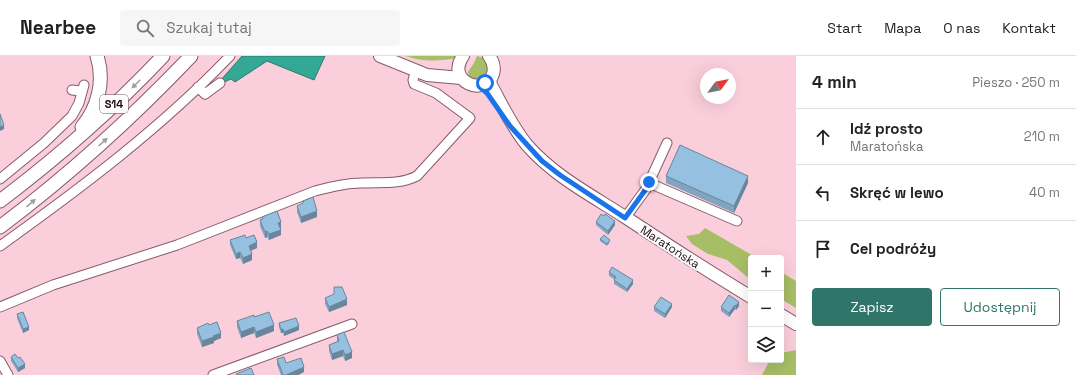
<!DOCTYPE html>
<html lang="pl">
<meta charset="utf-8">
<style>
:root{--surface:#fff;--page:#f6f6f6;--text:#222;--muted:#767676;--line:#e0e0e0;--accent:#307569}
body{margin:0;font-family:"Space Grotesk",sans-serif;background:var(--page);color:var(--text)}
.controls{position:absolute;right:12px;bottom:12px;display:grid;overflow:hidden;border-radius:4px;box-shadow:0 4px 16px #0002}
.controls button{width:36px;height:36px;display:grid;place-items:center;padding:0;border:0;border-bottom:1px solid var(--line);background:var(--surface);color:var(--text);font:20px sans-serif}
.compass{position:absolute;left:700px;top:12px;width:36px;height:36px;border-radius:50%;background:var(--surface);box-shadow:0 4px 16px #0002;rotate:57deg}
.stop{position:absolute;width:12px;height:12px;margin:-9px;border:3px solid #1a73e8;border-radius:50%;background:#fff}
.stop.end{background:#1a73e8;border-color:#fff;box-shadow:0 1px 4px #0008}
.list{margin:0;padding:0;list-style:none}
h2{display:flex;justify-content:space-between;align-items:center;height:52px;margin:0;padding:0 16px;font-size:17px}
h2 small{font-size:13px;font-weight:400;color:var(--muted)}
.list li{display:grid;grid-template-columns:26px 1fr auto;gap:12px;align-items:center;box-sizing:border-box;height:56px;padding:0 16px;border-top:1px solid var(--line)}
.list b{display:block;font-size:15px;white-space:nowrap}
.list p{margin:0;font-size:13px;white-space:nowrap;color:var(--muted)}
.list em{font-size:13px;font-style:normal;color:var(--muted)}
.actions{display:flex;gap:8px;padding:12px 16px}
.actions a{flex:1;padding:9px 0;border:1px solid var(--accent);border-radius:4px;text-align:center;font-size:14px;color:var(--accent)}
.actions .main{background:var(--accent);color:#fff}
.icon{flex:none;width:22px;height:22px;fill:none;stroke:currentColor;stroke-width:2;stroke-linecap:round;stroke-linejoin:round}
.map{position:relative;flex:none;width:796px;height:319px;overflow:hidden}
header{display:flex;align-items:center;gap:24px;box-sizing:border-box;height:56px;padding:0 20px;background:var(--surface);border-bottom:1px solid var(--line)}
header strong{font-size:19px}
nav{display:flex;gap:22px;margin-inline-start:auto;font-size:14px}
.search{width:280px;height:36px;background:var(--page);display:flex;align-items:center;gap:10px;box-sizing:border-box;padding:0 14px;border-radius:4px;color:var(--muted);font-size:15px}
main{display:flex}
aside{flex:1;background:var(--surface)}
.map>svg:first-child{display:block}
.green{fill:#a8be66}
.water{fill:#32a895;stroke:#2c796e}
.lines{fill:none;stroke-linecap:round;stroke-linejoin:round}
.minor-casing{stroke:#885a68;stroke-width:11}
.major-casing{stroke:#885a68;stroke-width:14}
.highway-casing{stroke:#885a68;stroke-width:15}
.minor{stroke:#fff;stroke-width:9}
.major{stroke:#fff;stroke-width:12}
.highway{stroke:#fff;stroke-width:13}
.wall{fill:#81a5c0}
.shaded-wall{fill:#69869c}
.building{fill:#96c0df;stroke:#69869c}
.oneway{fill:#a59ea0}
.route{stroke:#1a73e8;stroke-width:5}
.labels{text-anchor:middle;stroke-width:4;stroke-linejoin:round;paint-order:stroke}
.shield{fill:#fdfdfd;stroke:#615458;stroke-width:1}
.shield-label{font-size:11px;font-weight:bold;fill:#1e0c12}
.street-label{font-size:12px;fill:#1e0c12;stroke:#fdfdfd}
</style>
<header>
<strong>Nearbee</strong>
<div class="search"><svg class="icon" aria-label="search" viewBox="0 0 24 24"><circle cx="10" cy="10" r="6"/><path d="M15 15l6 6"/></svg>Szukaj tutaj</div>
<nav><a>Start</a><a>Mapa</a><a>O nas</a><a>Kontakt</a></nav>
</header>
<main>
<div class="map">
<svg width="796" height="319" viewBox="0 0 796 319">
<rect width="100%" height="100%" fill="#facfdb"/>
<path class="green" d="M406 0H457V2C441 5 421 6 406 0Z
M477 0 484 2 489 12 486 21 477 25 469 20 468 16 474 7Z
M705 172 757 202H751V224L727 204 708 198 692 188 686 180 699 178Z
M781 216 796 225V252L781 243Z
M796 294V319H762L770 304H781V297Z"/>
<path class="water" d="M242 0H325L314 24 267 5 235 26 231 23 222 27 220 25Z"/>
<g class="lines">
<g class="minor-casing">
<path id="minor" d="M198 31 205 38 220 27
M72 34 82 35
M0 123 44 87 72 60 79 47 84 29
M649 127 737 165
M625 162 646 133 667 87
M0 190C81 132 161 72 230 0
M0 251 53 229 177 189 315 135C330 131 346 127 361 127 381 126 399 129 417 120L470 62 436 37 414 28 413 24 416 14
M0 305 8 319
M213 319 352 268"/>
</g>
<g class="major-casing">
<path id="major" d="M380 0 427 19 461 22
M463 0C445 25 485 42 493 18 495 11 493 5 489 0
M490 23 491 29C502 49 512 71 527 89 554 120 591 139 625 161 666 188 708 215 751 241
M781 259 796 268"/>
</g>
<g class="highway-casing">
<path id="highway" d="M82 71C98 52 105 25 97 0
M0 145C58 101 113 53 163 0
M0 171C69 119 132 62 191 0"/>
</g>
<use href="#minor" class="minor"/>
<use href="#major" class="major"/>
<use href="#highway" class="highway"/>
</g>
<path class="wall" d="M666 120 748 127 734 157 666 127Z
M303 145 317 161 301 167 297 156V150L303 148Z
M262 161 281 172H280L281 179 269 184 267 181 265 182 260 170V164L262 163Z
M596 166 615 169 608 179 596 169Z
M246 182 257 192 251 195 252 204 243 208 240 202 236 203 230 189V184Z
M600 183 610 186 607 190 600 185Z
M609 216 633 228 627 236 614 228V223L609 220Z
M729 239 739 250 736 254 735 253 729 261 721 255V251Z
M325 242 347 249 329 256 325 248Z
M654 251H672L665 262 654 255Z
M17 258 29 274 23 277 17 262Z
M254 261 274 275 256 282 254 277 241 282 237 271V265Z
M279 267 299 274 284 280 283 277H281L279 271Z
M209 269 221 282 214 285V287L202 291 197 278V272Z
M337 279 352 302 345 305 343 300 332 304 329 295V289L337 286Z
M11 301 25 312 18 316 11 305Z
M277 303 286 307 304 316 298 319H281L277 309Z"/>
<path class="shaded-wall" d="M4 69V73L0 75V71Z
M748 120V127L734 157V150Z
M317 155V161L301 167V161Z
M615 165V169L608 179V175Z
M281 166V172L278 173V167Z
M281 174V179L269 184V178Z
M267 175V181L265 182V176Z
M257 186V192L249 195V190Z
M240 196V202L236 203V198Z
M252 198V204L243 208V202Z
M633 224V228L627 236V233Z
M347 243V249L329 256V251Z
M739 246V250L736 254V250Z
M672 248V251L665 262V258Z
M735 249V253L729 261V257Z
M274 269V275L256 282V276Z
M299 270V274L284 280V276Z
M29 271V274L23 277V273Z
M254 271V277L241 282V276Z
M283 273V277H281V274Z
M221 277V282L214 285V287L202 291V285L213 280Z
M343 294V300L332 304V298Z
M352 296V302L345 305V299Z
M25 308V312L18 316V312Z
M304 311V316L298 319H286Z"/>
<path class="building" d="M0 58 4 69 0 71Z
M680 89 748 120 734 150 666 120Z
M313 141 317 155 301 161 297 150 303 147V145Z
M277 155 281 166 278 167 281 174 269 178 267 175 265 176 260 164 263 163 262 161Z
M601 158 604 160 605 158 615 165 608 175 596 166Z
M245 179 246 182 254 179 257 186 249 190 252 198 243 202 240 196 236 198 230 184Z
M604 179 610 184 607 188 600 183Z
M612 211 633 224 627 233 614 224 616 221 609 216Z
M334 231H342L347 243 329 251 325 242 334 238Z
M729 239 739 246 736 250 735 249 729 257 721 251Z
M661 241 672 248 665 258 654 251Z
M23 256 29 271 23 273 17 258Z
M269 256 274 269 256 276 254 271 241 276 237 265 254 259V261Z
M296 262 299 270 284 276 283 273 281 274 279 267Z
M217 266 221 277 213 280 214 281 202 285 197 272 208 267 209 269Z
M344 276 352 296 345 299 343 294 332 298 329 289 339 285 337 279Z
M15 298 18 302 20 301 25 308 18 312 11 301Z
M284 301 286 307 301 302 304 311 286 319H283L277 303Z
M251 312 254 319H237L236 318Z"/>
<defs><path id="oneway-solid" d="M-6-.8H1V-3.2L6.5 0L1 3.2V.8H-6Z"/></defs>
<g class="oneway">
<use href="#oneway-solid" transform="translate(136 28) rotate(135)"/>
<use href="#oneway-solid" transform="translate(103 86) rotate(-42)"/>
<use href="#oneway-solid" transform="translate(31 147) rotate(-40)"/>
</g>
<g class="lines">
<path class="route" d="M485 27 479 30 487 37 510 70 542 105 560 119 625 162 646 133 649 126"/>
</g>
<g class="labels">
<rect class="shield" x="100" y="39" width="28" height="18" rx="3"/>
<g class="shield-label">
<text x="114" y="52">S14</text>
</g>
<g class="street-label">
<text transform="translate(670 191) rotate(33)" y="4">Maratońska</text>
</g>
</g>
</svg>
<div class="controls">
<button>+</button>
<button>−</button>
<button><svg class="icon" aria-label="layers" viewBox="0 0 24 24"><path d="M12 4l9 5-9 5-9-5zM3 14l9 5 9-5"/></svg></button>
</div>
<svg class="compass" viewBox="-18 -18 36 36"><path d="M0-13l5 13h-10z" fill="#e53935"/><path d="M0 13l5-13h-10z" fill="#767676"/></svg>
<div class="stop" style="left:485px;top:27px"></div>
<div class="stop end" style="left:649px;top:126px"></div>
</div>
<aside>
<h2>4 min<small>Pieszo · 250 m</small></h2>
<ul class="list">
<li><svg class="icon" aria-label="ahead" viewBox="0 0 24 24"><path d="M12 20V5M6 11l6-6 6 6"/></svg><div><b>Idź prosto</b><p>Maratońska</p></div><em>210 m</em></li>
<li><svg class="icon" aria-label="left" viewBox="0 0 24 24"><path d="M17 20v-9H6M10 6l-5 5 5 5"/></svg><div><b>Skręć w lewo</b></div><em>40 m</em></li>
<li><svg class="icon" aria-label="arrive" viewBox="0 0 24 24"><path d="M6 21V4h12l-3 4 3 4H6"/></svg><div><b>Cel podróży</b></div></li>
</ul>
<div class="actions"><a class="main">Zapisz</a><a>Udostępnij</a></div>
</aside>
</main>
